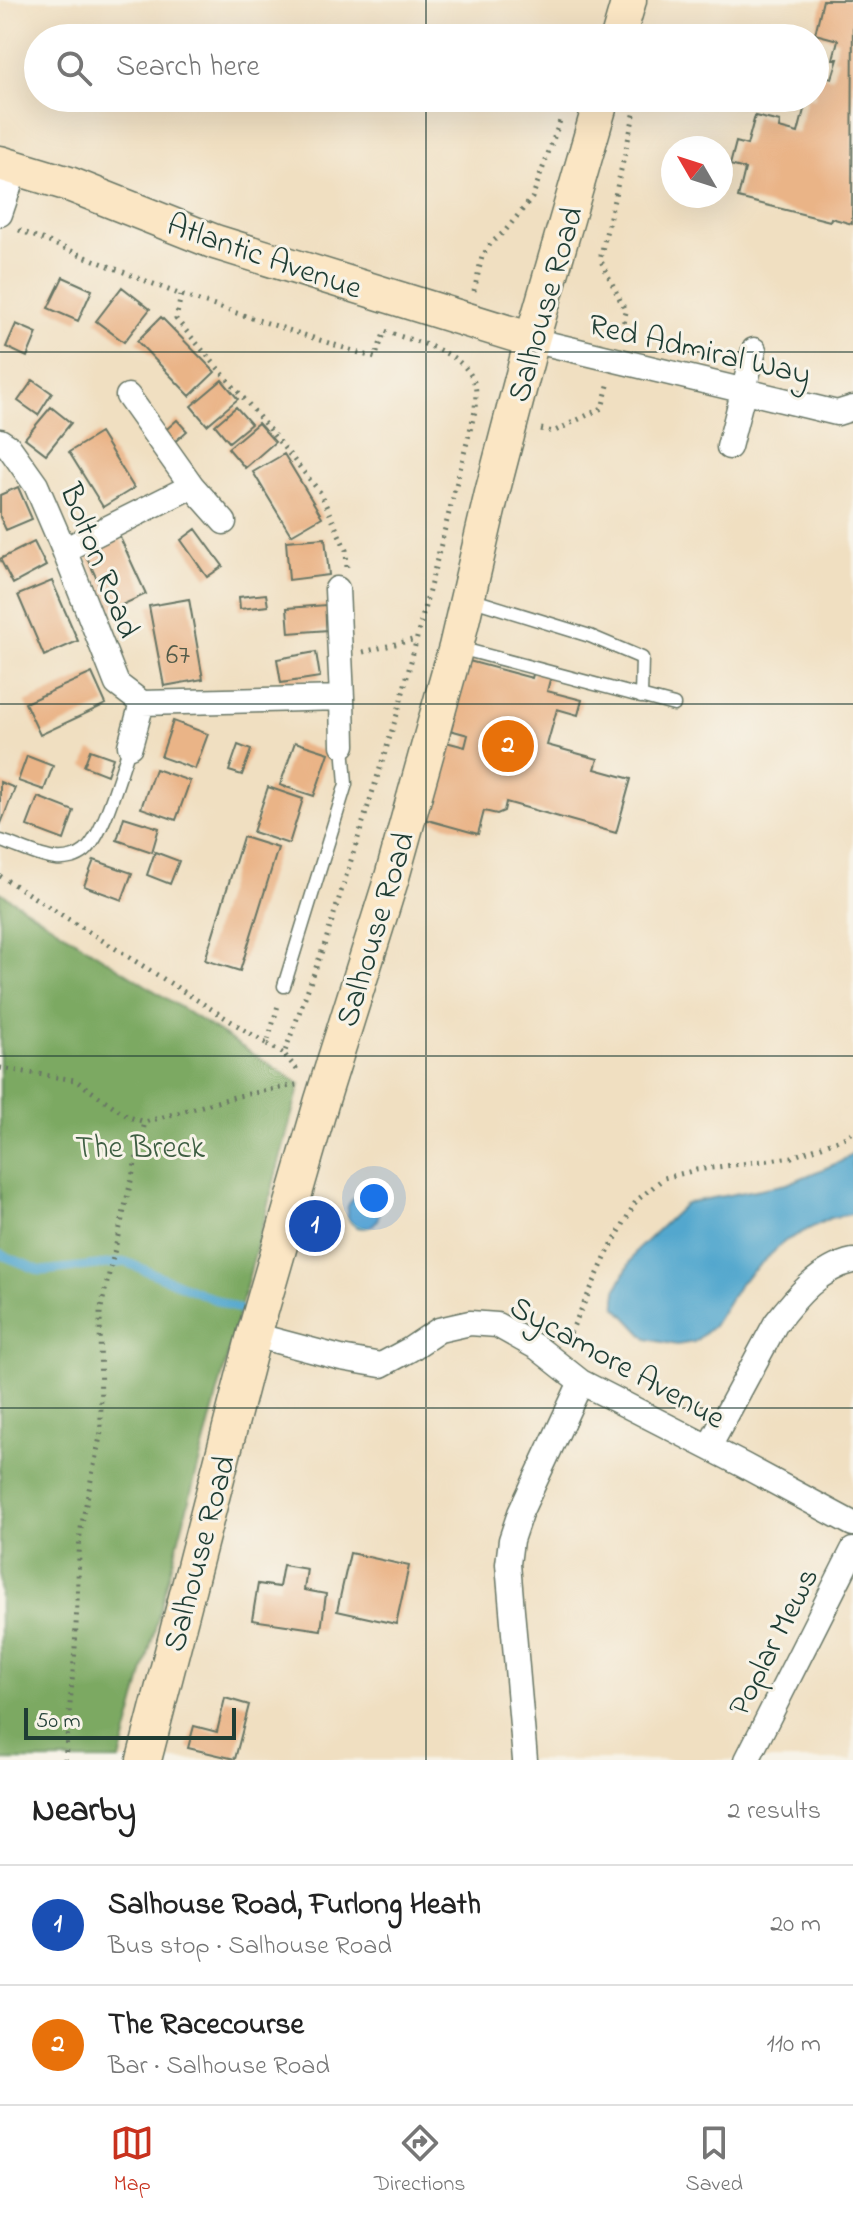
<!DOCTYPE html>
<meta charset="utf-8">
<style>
:root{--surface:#fff;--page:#f2f2f2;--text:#222;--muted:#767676;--line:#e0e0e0;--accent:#c8321e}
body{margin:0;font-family:"Indie Flower",sans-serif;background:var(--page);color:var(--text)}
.compass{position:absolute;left:661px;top:136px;width:72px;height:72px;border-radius:50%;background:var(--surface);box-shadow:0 8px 32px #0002;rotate:309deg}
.scale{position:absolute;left:24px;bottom:20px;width:212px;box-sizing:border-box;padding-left:8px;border:4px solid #1f3d34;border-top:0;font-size:22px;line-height:28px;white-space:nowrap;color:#1f3d34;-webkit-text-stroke:6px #f7f3e8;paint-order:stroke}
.you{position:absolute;left:374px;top:1198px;width:28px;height:28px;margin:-20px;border:6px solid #fff;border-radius:50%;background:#1a73e8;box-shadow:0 0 0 12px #1a73e833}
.badge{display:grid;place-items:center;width:52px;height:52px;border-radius:50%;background:var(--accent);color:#fff;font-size:26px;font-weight:700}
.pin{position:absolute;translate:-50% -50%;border:4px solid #fff;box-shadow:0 2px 8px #0006}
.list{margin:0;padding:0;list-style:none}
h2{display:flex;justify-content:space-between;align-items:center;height:104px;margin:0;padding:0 32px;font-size:34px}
h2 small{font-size:26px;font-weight:400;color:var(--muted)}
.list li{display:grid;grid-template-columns:52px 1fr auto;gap:24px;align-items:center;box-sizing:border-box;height:120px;padding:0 32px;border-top:2px solid var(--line)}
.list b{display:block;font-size:30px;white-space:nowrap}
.list p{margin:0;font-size:26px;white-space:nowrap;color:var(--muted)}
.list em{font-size:26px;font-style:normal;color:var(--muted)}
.icon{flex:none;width:44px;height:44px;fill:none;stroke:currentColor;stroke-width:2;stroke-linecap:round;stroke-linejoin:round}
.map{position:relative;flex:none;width:853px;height:1760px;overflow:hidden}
.search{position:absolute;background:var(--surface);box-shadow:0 8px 32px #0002;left:24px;right:24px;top:24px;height:88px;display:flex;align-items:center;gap:20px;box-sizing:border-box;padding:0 28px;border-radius:44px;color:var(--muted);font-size:30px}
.sheet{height:344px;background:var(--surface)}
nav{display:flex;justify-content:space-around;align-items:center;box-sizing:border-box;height:112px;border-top:2px solid var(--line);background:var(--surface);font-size:22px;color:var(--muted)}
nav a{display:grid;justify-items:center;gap:4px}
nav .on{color:var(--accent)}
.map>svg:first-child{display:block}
.forest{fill:#7ba962;stroke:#4d734b;stroke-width:2}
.water{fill:#53a7ce;stroke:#397281;stroke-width:2}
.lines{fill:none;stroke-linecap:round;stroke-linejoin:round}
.stream{stroke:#53a7ce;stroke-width:9}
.building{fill:#eab487}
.lane-casing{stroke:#687665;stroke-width:15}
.street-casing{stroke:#687665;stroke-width:27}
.secondary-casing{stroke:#687665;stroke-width:37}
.path{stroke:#687665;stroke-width:5;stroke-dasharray:2 6;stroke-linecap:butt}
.lane{stroke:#fff;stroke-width:12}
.street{stroke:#fff;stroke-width:24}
.secondary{stroke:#fbe6c4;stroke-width:34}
.grid{fill:none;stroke:#1f3d34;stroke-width:2;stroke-opacity:0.55}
.labels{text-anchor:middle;stroke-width:6;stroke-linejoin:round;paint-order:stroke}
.number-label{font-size:28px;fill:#525b49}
.street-label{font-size:32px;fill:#1f3d34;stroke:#f7f3e8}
.park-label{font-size:32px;fill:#3e5e43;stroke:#f7f3e8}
</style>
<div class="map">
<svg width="853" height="1760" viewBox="0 0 853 1760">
<rect width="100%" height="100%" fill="#f7f3e8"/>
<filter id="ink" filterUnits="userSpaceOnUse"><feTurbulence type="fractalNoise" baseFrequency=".0125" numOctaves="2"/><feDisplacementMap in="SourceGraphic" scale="16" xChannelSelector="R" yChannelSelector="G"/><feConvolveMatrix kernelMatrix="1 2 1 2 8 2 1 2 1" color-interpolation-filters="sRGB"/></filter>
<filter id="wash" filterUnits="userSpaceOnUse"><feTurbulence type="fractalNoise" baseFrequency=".006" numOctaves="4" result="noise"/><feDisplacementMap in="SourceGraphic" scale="32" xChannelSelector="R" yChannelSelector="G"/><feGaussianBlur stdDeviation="1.8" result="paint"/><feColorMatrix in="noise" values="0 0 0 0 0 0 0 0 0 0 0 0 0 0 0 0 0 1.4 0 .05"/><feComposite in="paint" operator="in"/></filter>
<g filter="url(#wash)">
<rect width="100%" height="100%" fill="#f0dfc1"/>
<path class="forest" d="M0 892 300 1084 120 1760H0Z"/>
<path class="water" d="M853 1153V1214L830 1218 785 1241 740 1283 713 1326 694 1342 677 1345 647 1339 616 1306V1290L636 1251 686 1203 787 1184 840 1162Z
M347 1212a16 16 0 1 1 32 0a16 16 0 1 1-32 0Z"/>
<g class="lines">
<path class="stream" d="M0 1254 41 1271 126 1262 240 1310"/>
</g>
<g id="blocks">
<path class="building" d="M823 0H853L852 224 831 218 830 221 738 198 745 169 730 165 736 142 747 145 755 116 780 122 779 128 798 133 807 98H815V73L832 78 838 59H833L838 40 815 34Z
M63 277 92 290 78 321 48 308Z
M122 287 150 309 124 342 96 321Z
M161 317 215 372 190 396 137 341Z
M16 324 37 333 27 357 6 347Z
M33 380 52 393 38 415 18 401Z
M222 380 238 399 207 425 191 406Z
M51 407 71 423 46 454 25 438Z
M236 407 251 424 229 442 215 425Z
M177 420 187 431 171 445 161 434Z
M258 423 275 442 245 468 228 448Z
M100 433 134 488 103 507 69 452Z
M284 454 322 517 291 535 253 472Z
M18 487 32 519 6 530 0 517V495Z
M196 529 223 566 207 577 181 540Z
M118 533 146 594 111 610 83 549Z
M325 538 329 575 289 580 286 541Z
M34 542 46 566 13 584 0 559Z
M52 581 78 641 44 656 18 595Z
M266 594 268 606 240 609 239 597Z
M189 599 203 679 164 686 149 606Z
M326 605 328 630 289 633 287 608Z
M316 652 320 677 281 683 277 659Z
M469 661 532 678 534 671 551 676 547 691 582 700 578 715 557 709 547 745 598 759 595 769 631 779 616 833 506 802 504 811 497 814 484 811 478 834 424 819 446 742 465 747 468 735 450 730Z
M92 673 106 704 40 735 25 703Z
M173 721 208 734 195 769 161 757Z
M295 742 329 753 314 796 280 785Z
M238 745 251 750 242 775 229 771Z
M90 750 113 758 107 775 84 766Z
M27 756 53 766 44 790 18 781Z
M155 769 190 781 176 820 141 808Z
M0 782 15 788 0 826Z
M268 787 303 799 289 844 253 832Z
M38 797 74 811 64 840 27 826Z
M124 817 159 828 152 852 117 840Z
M243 837 278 848 240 971 205 960Z
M155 852 179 861 170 884 147 875Z
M94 860 132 873 122 900 84 886Z
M350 1553 409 1566 396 1624 337 1611Z
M283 1565 307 1569 304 1590 326 1594 321 1630 252 1620 258 1584 279 1587Z
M225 1698 249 1705 235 1759 188 1748 194 1726 217 1732Z"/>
</g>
</g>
<g filter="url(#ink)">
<use href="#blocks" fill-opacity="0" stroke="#687665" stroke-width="2"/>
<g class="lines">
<g class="lane-casing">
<path id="lane" d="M470 599 590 636 642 658 641 697
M459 648 674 705
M1 841C18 846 38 857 56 859 66 860 78 857 85 851 105 833 120 772 130 746
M284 986 346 784 343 745"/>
</g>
<g class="street-casing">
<path id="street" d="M0 214 16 167
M532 340 837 413 853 408
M128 396 192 486 224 522
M0 441 9 447 36 485 64 550 117 684 142 703 342 698 337 589
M729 447 754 350
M64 550 192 486
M342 698 343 745
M130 746 142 703
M254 1335 341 1358 381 1365 409 1350 439 1330 470 1323 497 1325 538 1348 581 1382 743 1465 853 1524
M709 1447 776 1323C795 1298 820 1268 853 1261
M525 1760 508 1564 511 1540 520 1513 581 1382
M747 1760 853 1550"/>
</g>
<g class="secondary-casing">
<path id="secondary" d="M618 38 629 0
M0 163 69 184 215 242 532 340
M144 1760 254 1335 322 1100 392 877 456 647 492 493 532 340 602 98"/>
</g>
<path class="path" d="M19 230 181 295 375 358 385 331C416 343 465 350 475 385 477 393 475 403 475 411L399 708 325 943 284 1054 299 1072
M474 291 482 257 491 243 505 231 532 198 561 118
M181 295 176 319 246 401 320 492 346 550 347 568
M620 338 626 312 600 259 638 98
M541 429 553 432 602 408 609 382
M363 652 416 639
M0 876 267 1044 279 1002
M267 1044 284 1054
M0 1068 75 1080 129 1117 145 1122
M567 1340 607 1254 636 1201 664 1178 696 1170 792 1157 846 1137 853 1132
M65 1760 75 1649 80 1533 101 1432 100 1312 145 1122 238 1096 296 1085"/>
<use href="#lane" class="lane"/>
<use href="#street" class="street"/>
<use href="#secondary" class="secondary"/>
</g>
</g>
<path class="grid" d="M426 0V38M426 98V1760M0 352H853M0 704H853M0 1056H853M0 1408H853"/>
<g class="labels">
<g class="number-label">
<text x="178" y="663">67</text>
</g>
<g class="street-label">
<text transform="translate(265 255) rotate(19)" y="11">Atlantic Avenue</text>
<text transform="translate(544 304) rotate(-74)" y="11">Salhouse Road</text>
<text transform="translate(700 348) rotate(13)" y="11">Red Admiral Way</text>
<text transform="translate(101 560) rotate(68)" y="11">Bolton Road</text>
<text transform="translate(374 929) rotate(-73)" y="11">Salhouse Road</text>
<text transform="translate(618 1361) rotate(29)" y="11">Sycamore Avenue</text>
<text transform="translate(198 1553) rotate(-75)" y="11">Salhouse Road</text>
<text transform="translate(772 1641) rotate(-63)" y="11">Poplar Mews</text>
</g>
<g class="park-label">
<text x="140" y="1157">The Breck</text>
</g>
</g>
</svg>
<svg class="compass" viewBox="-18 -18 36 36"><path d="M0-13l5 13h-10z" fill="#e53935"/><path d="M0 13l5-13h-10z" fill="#767676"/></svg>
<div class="scale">50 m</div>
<div class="you"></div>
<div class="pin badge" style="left:315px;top:1226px;background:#1a4fb4">1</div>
<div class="pin badge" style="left:508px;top:746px;background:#e8710a">2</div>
<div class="search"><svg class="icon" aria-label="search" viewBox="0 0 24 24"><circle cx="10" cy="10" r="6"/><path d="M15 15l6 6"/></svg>Search here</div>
</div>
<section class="sheet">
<h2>Nearby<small>2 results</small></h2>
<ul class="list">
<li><span class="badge" style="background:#1a4fb4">1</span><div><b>Salhouse Road, Furlong Heath</b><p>Bus stop · Salhouse Road</p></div><em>20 m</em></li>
<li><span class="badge" style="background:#e8710a">2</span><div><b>The Racecourse</b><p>Bar · Salhouse Road</p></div><em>110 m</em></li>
</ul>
</section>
<nav>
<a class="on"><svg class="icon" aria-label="map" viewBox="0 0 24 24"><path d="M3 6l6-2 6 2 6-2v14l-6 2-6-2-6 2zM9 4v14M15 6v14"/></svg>Map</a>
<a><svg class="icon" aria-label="directions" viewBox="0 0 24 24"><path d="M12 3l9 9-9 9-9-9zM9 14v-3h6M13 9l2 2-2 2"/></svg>Directions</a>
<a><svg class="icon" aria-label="saved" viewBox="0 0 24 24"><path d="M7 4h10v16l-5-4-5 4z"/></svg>Saved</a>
</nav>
